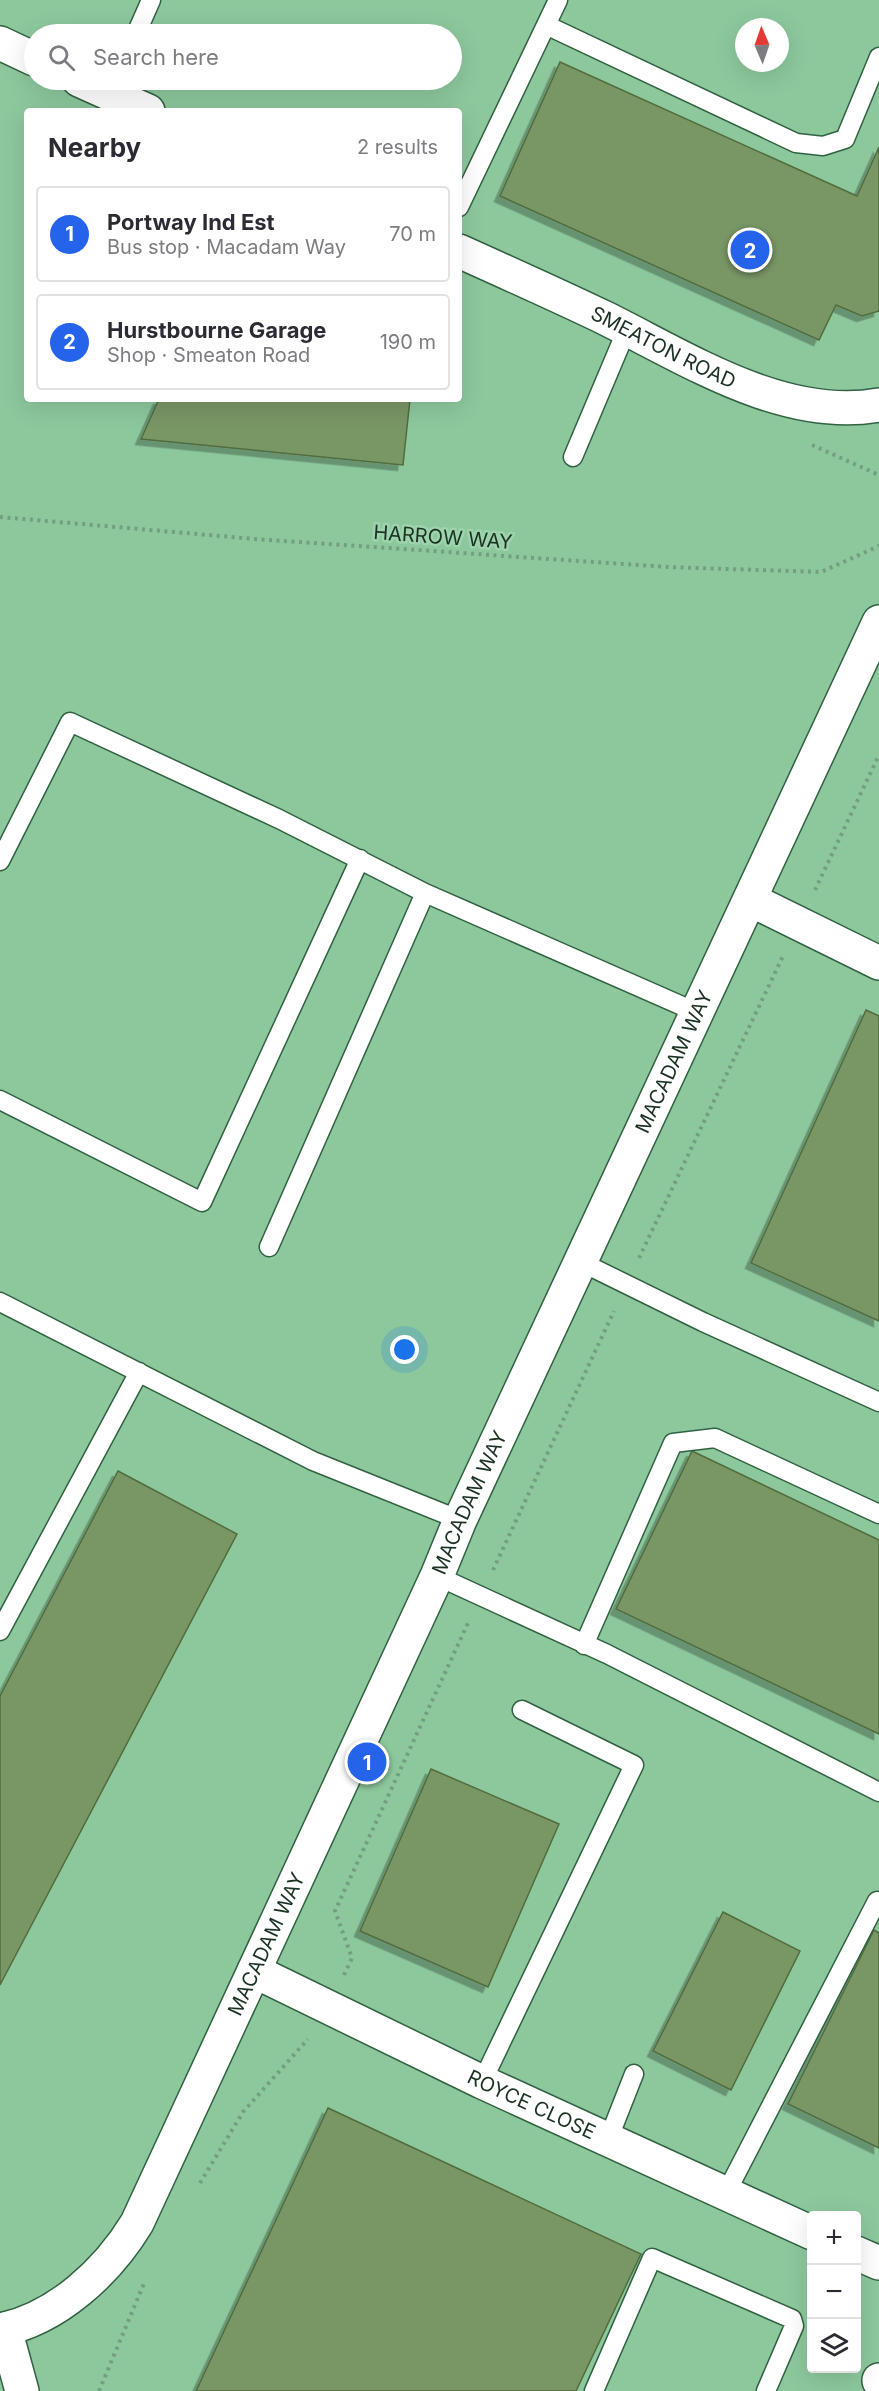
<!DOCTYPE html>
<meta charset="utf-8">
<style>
:root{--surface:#fff;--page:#f7f7f7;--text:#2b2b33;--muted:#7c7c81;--line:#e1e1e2;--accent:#2563eb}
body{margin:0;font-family:Inter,sans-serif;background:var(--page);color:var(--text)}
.controls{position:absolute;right:18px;bottom:18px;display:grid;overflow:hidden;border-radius:6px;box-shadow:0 6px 24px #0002}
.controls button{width:54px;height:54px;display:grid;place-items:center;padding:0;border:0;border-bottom:2px solid var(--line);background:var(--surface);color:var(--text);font:30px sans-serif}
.compass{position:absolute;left:735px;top:18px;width:54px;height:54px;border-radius:50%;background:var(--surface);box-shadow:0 6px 24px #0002;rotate:358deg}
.you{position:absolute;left:405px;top:1350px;width:21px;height:21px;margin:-15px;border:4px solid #fff;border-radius:50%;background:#1a73e8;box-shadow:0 0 0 9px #1a73e833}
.badge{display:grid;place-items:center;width:39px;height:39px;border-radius:50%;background:var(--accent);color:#fff;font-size:20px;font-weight:700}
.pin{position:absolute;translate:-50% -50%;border:3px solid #fff;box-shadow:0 2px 6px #0006}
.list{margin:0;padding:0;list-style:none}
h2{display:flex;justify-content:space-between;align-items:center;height:78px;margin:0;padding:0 24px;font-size:26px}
h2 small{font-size:20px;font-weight:400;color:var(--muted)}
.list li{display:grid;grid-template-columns:39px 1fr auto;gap:18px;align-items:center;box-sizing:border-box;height:96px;margin:0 12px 12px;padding:0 12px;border:2px solid var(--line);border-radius:6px}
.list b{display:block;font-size:22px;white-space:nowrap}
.list p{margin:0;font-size:20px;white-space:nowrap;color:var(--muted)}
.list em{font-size:20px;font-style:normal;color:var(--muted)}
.icon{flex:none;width:33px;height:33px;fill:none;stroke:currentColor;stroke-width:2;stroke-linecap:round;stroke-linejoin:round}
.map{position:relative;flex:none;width:879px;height:2391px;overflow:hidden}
.search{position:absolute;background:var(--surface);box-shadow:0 6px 24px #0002;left:24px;top:24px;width:438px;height:66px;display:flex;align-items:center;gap:15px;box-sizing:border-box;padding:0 21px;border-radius:33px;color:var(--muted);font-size:22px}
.panel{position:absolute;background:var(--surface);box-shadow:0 6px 24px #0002;left:24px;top:108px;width:438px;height:294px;border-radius:6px}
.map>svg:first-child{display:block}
.built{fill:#8dc89d;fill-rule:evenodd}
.building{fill:#799665;stroke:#516c3e;stroke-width:1.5;filter:url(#shadow)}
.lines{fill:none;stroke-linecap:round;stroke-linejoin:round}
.lane-casing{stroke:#306241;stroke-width:21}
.street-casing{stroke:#306241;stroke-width:36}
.path{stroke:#739f80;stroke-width:4;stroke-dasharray:3 4.5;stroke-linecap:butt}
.lane{stroke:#fff;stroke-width:18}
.street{stroke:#fff;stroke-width:33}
.labels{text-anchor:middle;stroke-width:5;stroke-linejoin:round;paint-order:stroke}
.street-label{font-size:20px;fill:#1b3122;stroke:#9ed4ad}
</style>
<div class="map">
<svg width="879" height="2391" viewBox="0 0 879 2391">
<defs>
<filter id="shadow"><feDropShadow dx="-5.5" dy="5.5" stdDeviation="0" flood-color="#0004"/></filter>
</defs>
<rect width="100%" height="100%" fill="#9ed4ad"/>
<path class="built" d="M0 0H879V2391H0ZM744 27H780V63H744ZM34 34H452V80H34ZM27 111H459V399H27ZM812 2216H856V2368H812Z"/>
<path class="building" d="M560 62 857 196 879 147V311L862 316 836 305 819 340 500 196Z
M159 399H410L403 465 141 439Z
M866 1010 879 1016V1321L751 1263Z
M692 1451 879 1540V1734L616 1609Z
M118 1471 237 1534 0 1985V1696Z
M431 1769 559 1824 488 1987 360 1931Z
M723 1912 800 1951 731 2090 653 2051Z
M874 1930 879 1933V2148L788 2104Z
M328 2108 641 2254 576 2391H196Z"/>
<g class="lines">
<g class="lane-casing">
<path id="lane" d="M546 25 796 143 823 146 845 139 879 57
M136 34 151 0
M459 207 558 0
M573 457 627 329
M0 861 70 722 279 819 425 893 696 1012
M0 1100 202 1202 360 859
M269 1247 425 893
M581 1262 703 1322 879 1402
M0 1302 313 1461 460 1520
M437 1576 607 1654 879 1792
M0 1631 139 1372
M584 1645 673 1443 715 1438 879 1514
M482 2082 634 1765 522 1710
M608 2140 634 2074
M725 2195 877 1901 879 1902
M594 2391 652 2258 792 2319 794 2326 766 2391"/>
</g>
<g class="street-casing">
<g id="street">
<path d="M0 43 34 59"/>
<path d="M79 80 148 111"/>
<path id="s1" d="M459 251C508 273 557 295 605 318 688 359 784 422 879 405"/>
<path d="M751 900 879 963"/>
<path id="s2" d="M254 1971 482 2082 812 2233"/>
<path d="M856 2253 879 2263"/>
<path d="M5 2329 22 2391"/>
<path id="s3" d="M0 2330C57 2319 108 2271 137 2223L437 1576 460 1520 879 622"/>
<path d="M879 2381V2380"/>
</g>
</g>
<path class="path" d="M812 445 879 475
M0 517 255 539 668 567 821 572 879 546
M815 890 879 755
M639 1258 783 956
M493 1570 614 1311
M344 1975 352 1958 335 1911 468 1623
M200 2183 243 2112 308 2039
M99 2391 145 2281"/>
<use href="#lane" class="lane"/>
<use href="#street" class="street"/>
</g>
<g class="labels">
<g class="street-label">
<text dy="7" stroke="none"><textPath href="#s1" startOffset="226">SMEATON ROAD</textPath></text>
<text transform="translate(443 537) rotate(4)" y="7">HARROW WAY</text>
<text dy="7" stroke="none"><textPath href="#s3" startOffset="1458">MACADAM WAY</textPath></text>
<text dy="7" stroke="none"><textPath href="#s3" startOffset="972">MACADAM WAY</textPath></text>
<text dy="7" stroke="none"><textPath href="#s3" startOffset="486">MACADAM WAY</textPath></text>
<text dy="7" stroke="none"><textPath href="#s2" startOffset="308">ROYCE CLOSE</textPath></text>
</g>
</g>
</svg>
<div class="controls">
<button>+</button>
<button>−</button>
<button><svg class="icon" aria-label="layers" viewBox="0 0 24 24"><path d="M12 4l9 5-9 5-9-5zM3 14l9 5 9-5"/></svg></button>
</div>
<svg class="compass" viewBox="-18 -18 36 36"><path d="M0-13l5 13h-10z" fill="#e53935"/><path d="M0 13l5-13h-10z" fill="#7c7c81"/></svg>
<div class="you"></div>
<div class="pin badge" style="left:367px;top:1762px">1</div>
<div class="pin badge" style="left:750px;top:250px">2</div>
<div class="search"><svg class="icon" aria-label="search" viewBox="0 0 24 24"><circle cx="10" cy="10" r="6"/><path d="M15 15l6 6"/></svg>Search here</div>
<section class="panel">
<h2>Nearby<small>2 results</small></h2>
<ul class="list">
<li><span class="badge">1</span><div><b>Portway Ind Est</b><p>Bus stop · Macadam Way</p></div><em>70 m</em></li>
<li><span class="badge">2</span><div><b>Hurstbourne Garage</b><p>Shop · Smeaton Road</p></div><em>190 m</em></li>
</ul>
</section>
</div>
